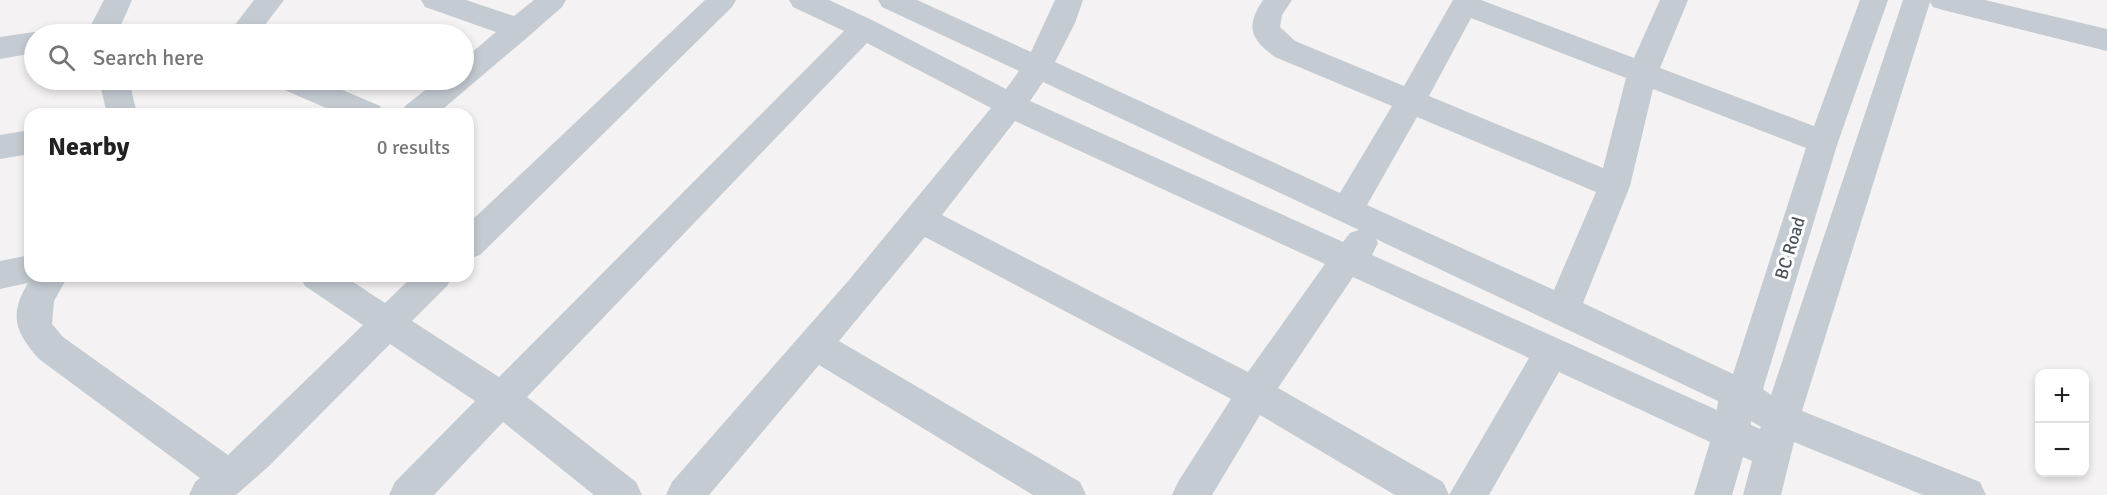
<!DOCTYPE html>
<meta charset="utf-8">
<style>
:root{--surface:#fff;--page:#f6f6f6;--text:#222;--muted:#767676;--line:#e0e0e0}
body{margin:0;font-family:Signika,sans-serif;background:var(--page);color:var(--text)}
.controls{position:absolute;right:18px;bottom:18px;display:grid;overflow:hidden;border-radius:12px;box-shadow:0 3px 9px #0003}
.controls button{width:54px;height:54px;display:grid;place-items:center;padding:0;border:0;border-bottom:2px solid var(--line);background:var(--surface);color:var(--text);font:30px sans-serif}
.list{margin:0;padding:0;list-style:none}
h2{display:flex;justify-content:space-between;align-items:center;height:78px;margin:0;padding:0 24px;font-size:26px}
h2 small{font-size:20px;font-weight:400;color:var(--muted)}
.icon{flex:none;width:33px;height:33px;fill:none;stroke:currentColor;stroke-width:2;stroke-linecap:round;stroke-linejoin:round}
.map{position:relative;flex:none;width:2107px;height:495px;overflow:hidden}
.search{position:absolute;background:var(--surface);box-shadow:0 3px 9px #0003;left:24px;top:24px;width:450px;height:66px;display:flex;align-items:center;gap:15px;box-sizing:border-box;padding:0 21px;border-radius:33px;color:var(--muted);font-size:22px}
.panel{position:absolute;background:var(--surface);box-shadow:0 3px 9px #0003;left:24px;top:108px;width:450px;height:174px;border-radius:18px}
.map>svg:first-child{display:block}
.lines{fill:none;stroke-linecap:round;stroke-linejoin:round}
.minor{fill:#c4cbd2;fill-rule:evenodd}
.labels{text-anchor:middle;stroke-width:6;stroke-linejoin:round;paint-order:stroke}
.street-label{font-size:18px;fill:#4b535d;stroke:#fff}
</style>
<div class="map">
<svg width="2107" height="495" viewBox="0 0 2107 495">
<rect width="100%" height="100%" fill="#f4f2f2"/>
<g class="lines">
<path class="minor" d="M104 0H132L117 34H89L92 23Z
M254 0H284L258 34H228Z
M421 0H466L514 16 534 0H566L562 7 529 36 437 114H401L405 106 438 80H464V59L496 32 425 7Z
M705 0H736L732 7 480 255 468 259V224Z
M789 0H829L874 21 1006 89 1019 71 882 7 878 0H917L1031 52 1055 0H1083L1075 23 1055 62 1340 193 1392 106 1275 57C1249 38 1246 26 1263 0H1292L1282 15 1280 27 1295 41 1404 86 1453 0H1481L1634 58 1660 0H1688L1660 68 1814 126 1860 0H1888L1838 142 1763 389 1771 395 1903 0H1985L2107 29V51L1943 10 1933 7 1930 2 1802 411 1980 482 1986 495H1923L1794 442 1781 495H1743L1752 461 1743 457 1732 495H1694L1710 442 1559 372 1489 495H1449L1529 358 1353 277 1278 388 1443 482 1449 495H1395L1260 415 1212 495H1172L1178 482 1231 399 925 237 839 341 1080 482 1086 495H1033L819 365 709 495H666L672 482 849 280 991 108 867 43 527 397 636 482 642 495H594L503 422 434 495H389L395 482 475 401 390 344 269 466 236 495H189L195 482 200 478 39 359C16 333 8 316 28 283L0 289V261L30 255V276H68L54 301 52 324 63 337 228 455 363 325 305 286 300 276H344L385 303 413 276H452L447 286 412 321 499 377 844 31 793 7ZM1471 18 1626 78 1603 168 1429 96ZM1043 82 1359 230 1350 233 1343 242 1030 101ZM1653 89 1806 148 1733 374 1583 303 1630 186ZM1417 117 1596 192 1554 290 1367 205ZM1015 121 1325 264 1248 372 942 215ZM1376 239 1718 401 1717 410 1372 255 1378 243ZM1751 421 1761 427 1760 429 1751 425Z
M34 32 41 34H34V53L0 59V37Z
M99 80H129L137 114H107Z
M276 80H319L380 106 384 114H340L280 88Z
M30 130V154L0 159V135Z"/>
</g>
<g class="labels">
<g class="street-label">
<text transform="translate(1790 248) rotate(-73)" y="6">BC Road</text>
</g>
</g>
</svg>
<div class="controls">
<button>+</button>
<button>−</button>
</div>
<div class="search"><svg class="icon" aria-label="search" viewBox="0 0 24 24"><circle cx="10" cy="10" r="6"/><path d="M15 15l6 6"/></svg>Search here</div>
<section class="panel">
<h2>Nearby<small>0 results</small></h2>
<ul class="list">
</ul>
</section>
</div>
